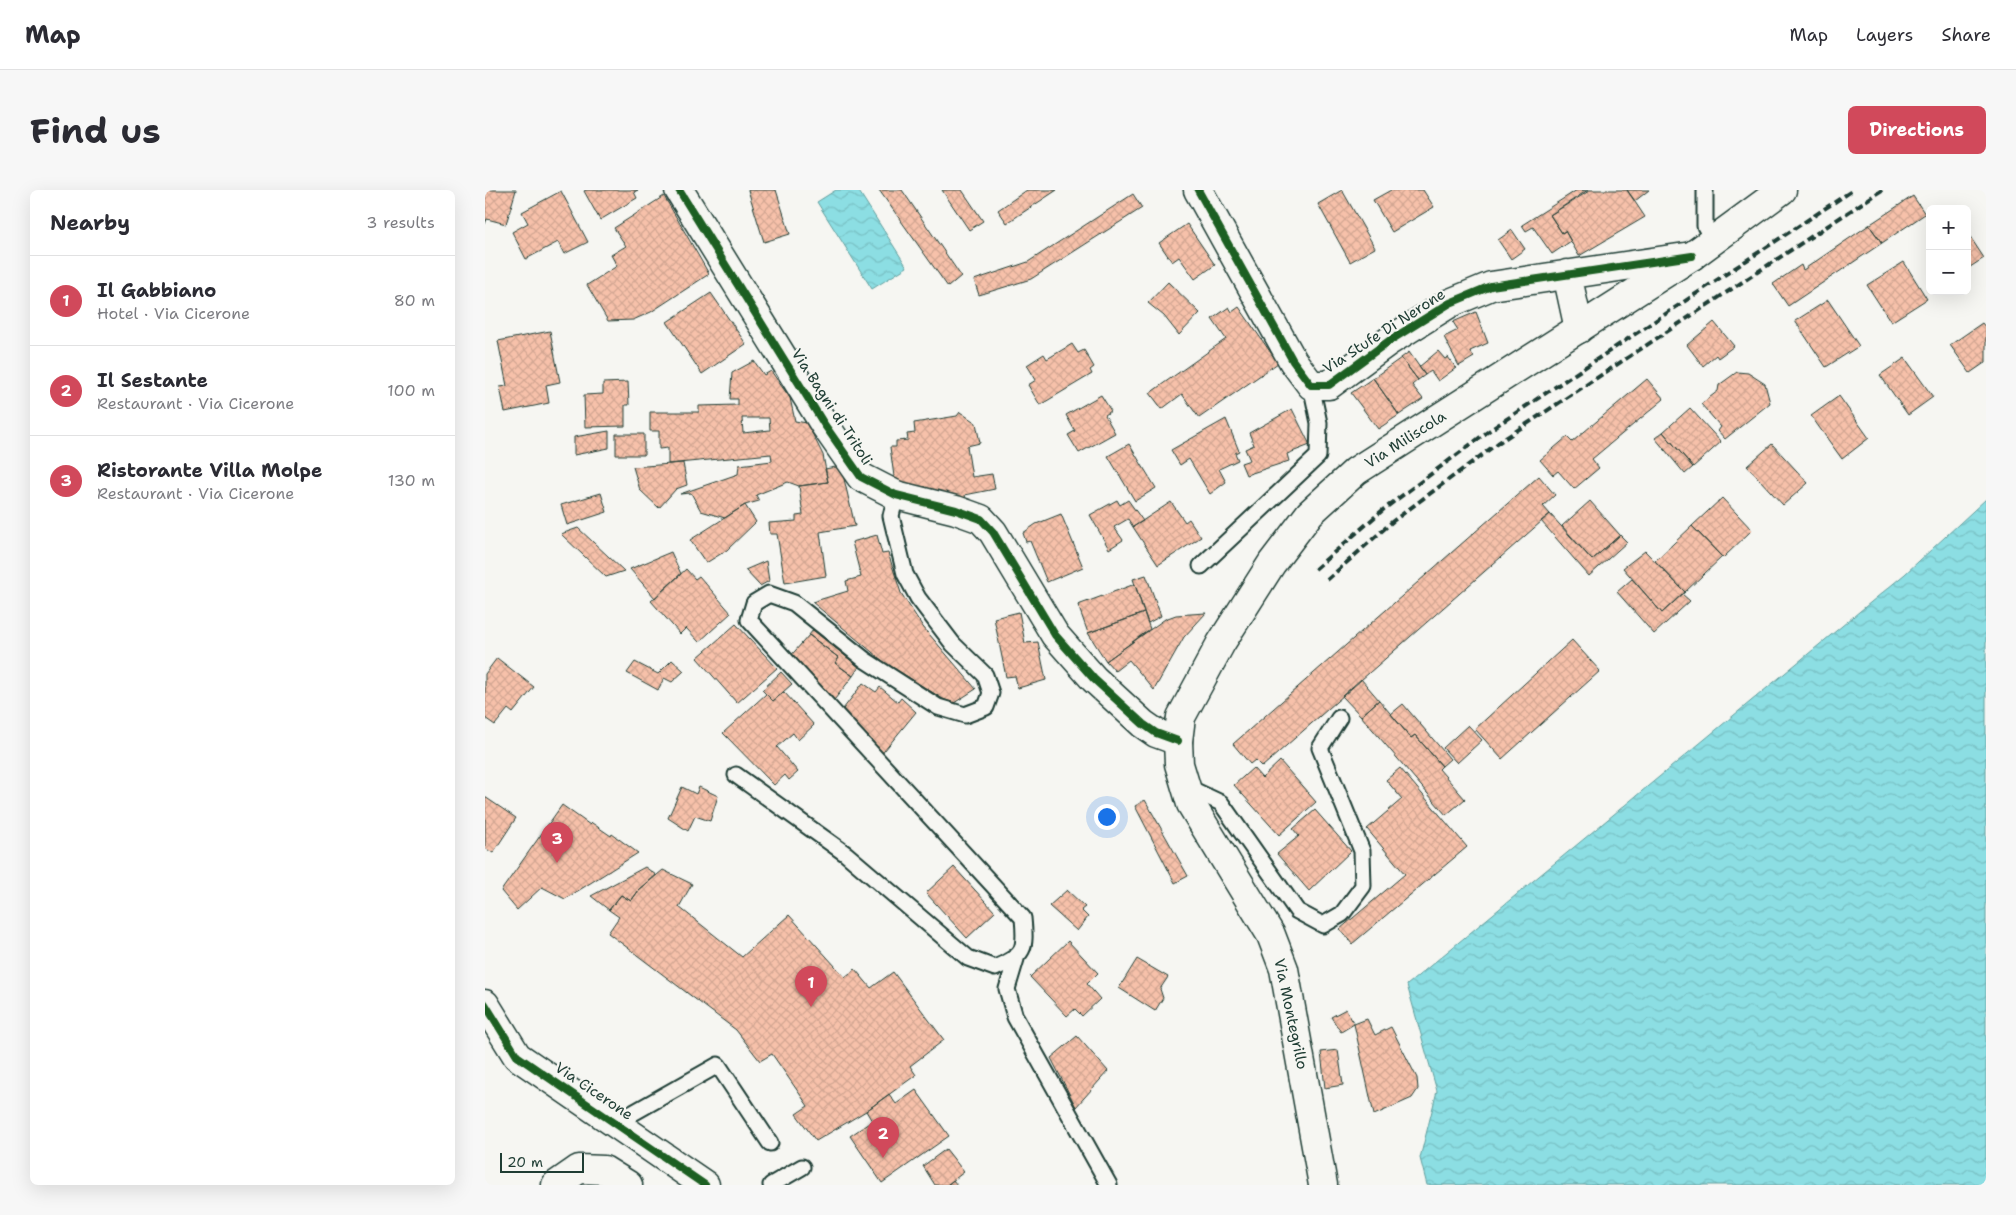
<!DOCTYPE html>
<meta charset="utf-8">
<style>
:root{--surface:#fff;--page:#f7f7f7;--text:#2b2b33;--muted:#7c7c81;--line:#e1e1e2;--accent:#d1495b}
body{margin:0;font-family:"Shantell Sans",sans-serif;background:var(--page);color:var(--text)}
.controls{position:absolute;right:15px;top:15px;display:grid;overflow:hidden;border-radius:8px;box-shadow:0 5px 20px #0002}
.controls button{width:45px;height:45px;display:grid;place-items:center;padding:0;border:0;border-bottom:1px solid var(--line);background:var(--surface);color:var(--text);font:25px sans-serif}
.scale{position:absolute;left:15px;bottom:12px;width:84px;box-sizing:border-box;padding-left:5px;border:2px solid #1f3d34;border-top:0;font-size:14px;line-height:18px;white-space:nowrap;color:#1f3d34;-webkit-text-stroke:4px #f6f6f2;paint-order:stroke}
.you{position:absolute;left:621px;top:626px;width:18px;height:18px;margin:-12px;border:4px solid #fff;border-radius:50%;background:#1a73e8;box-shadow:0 0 0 8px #1a73e833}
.badge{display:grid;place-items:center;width:32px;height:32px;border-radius:50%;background:var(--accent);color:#fff;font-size:16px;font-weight:700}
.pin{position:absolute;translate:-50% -41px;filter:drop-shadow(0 1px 2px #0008)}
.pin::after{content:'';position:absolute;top:26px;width:18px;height:15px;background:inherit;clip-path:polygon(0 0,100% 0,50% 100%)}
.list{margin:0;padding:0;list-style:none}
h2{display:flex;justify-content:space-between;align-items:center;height:65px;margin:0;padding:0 20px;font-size:21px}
h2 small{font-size:16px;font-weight:400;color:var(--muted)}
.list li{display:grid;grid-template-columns:32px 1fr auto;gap:15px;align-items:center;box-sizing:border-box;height:90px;padding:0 20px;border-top:1px solid var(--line)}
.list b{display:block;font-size:19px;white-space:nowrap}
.list p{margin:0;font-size:16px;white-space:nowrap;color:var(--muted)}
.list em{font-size:16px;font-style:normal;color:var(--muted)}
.map{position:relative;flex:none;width:1501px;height:995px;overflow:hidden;border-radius:8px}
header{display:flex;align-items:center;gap:30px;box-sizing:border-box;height:70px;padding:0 25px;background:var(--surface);border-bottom:1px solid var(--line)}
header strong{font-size:24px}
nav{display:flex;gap:28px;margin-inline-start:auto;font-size:18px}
.intro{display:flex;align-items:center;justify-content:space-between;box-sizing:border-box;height:120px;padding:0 30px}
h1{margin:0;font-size:35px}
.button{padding:12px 22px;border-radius:8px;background:var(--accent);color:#fff;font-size:18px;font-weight:700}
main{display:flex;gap:30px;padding:0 30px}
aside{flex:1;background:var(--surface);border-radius:8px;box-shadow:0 5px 20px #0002}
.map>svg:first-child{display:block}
.water{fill:url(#water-waves);stroke:#609e9d}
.building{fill:url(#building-cross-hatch);stroke:#1f3d34;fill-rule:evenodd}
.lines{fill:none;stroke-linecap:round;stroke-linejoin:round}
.lane-casing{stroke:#1f3d34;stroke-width:19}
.street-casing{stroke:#1f3d34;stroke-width:31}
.secondary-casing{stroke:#1f3d34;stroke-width:31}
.lane{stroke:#f6f6f2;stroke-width:15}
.street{stroke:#f6f6f2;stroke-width:28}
.secondary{stroke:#f6f6f2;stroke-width:28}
.rail{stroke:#1f3d34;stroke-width:4;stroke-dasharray:8 4;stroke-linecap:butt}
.cycleway-casing{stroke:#f6f6f2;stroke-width:11}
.cycleway{stroke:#1b5e20;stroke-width:8}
.labels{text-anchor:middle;stroke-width:4.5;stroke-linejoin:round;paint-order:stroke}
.street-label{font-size:15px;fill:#1f3d34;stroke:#f6f6f2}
</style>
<header>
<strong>Map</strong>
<nav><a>Map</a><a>Layers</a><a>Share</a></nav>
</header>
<div class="intro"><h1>Find us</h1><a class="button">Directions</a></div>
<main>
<aside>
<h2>Nearby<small>3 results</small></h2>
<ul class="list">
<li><span class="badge">1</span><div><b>Il Gabbiano</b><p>Hotel · Via Cicerone</p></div><em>80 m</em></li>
<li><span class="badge">2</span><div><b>Il Sestante</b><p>Restaurant · Via Cicerone</p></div><em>100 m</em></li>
<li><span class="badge">3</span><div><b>Ristorante Villa Molpe</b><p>Restaurant · Via Cicerone</p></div><em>130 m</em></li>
</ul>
</aside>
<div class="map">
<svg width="1501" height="995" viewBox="0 0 1501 995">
<defs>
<pattern id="water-waves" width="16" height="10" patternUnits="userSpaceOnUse" patternTransform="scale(1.25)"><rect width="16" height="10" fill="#8cdee3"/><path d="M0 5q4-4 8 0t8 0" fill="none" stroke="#78bfc3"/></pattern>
<pattern id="building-cross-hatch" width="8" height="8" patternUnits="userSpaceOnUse" patternTransform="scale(1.25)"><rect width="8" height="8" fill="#f7c1aa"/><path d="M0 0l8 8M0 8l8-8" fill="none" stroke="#d3a793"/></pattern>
</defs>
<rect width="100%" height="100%" fill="#f6f6f2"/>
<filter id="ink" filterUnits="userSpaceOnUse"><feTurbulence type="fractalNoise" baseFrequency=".02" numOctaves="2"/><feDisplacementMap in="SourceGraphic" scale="10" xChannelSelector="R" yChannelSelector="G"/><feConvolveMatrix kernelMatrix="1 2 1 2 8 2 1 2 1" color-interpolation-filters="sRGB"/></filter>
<g filter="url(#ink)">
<path class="water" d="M351 0H373L422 77 387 99 332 12Z
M1501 309V995H942L935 968 952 901 922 795 1420 384Z"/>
<path class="building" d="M0 0H31L21 34 2 29 0 34Z
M101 0H153L149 2 152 8 115 30 99 1Z
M263 0H291L305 44 279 52Z
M394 0H417L476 86 463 97Z
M457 0H477L498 31 484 40Z
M542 0H572L522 33 513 20Z
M857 0 890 58 865 72 833 14Z
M906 0H938L949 17 907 42 888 10Z
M1092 0 1104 1 1065 25 1077 43 1080 41 1086 51 1067 64 1048 37 1041 41 1037 35Z
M1142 0H1164L1150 11Z
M1142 0 1160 27 1094 66 1080 41 1077 43 1065 25 1103 0Z
M76 1 103 52 79 64 73 52 41 69 27 42 43 33 37 22Z
M648 4 657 18 546 89 494 105 489 90 543 72Z
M179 6 224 84 166 122 148 130 123 131 102 95 132 76 126 65 141 56 129 38Z
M1428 6 1440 24 1397 53 1384 35Z
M702 34 730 75 710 89 694 67 687 72 674 53Z
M1384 35 1397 53 1303 116 1288 94 1316 75 1318 80Z
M1027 40 1040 59 1026 69 1013 50Z
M1482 42 1499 68 1482 79Z
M1419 72 1442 109 1406 132 1382 95Z
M683 92 715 123 694 145 679 126 663 113Z
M226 103 261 154 217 184 182 132Z
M1343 110 1374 156 1341 177 1310 131Z
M744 117 747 122 754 117 793 173 714 228 697 204 677 219 665 203 741 149 727 129Z
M991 122 1003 153 985 161 989 167 974 176 959 147 973 140 968 132Z
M1229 132 1249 156 1233 168 1231 165 1218 176 1202 155Z
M1497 133 1501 138V172L1485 183 1465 155Z
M65 141 75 192 61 195 64 213 20 222 15 197 22 196 13 151Z
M587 154 593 163 599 160 609 177 605 180 607 184 555 215 543 195 551 190 542 175 559 164 562 169Z
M953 161 960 169 963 167 971 178 953 191 946 181 940 185 934 177Z
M924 162 940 185 933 190 916 168Z
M916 168 933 190 927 195 938 209 914 225 888 188Z
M1420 168 1448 207 1423 225 1395 185Z
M269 171 279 185 286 181 305 208 310 231 322 233 338 265 343 292 314 296 303 292 271 305 274 311 260 315 240 328 216 321 206 303 195 304 253 284 254 275 287 271 286 264 183 274V258L174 259V241H165V222H214V216L253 215V209H245L247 183ZM257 228H284L285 240 258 243Z
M1252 182 1263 183 1280 194 1285 213 1240 249 1233 241 1236 237 1216 214 1233 201 1234 195Z
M888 188 914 225 893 239 866 203Z
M1162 189 1179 209 1107 269 1114 278 1089 299 1073 281 1068 285 1055 270 1082 247 1087 252Z
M143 192 144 215H140V236L100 237 99 205 118 204V193Z
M616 205 626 221 620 225 630 243 594 263 583 245 590 241 581 225Z
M1354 206 1384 248 1357 269 1326 226Z
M1205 218 1236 252 1208 277 1178 242Z
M807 219 825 255 802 264 804 271 761 285 756 273 765 270 760 259 769 255 764 243Z
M475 222 491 233 495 253 482 256 487 287 507 284 510 299 480 305 482 314 440 305 441 297 410 294 405 257H411V251L423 250 422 244 430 243 429 233 472 226Z
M741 229 754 261 750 263 753 270 734 279 741 292 725 304 704 269 695 275 686 260Z
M124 241V258L89 265V247Z
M1178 242 1208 277 1200 284 1170 248Z
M131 244H159V265H131Z
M644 254 671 298 650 311 623 266Z
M1287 254 1323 293 1298 315 1262 276Z
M198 273 202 295 191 299 174 318 155 300 148 277Z
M356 276 370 336 335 342 341 386 300 393 292 344H285L284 333 311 331V326L318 325 314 296 343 292 340 279Z
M1054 286 1070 305 1058 316 1065 324 777 577 770 570 765 574 748 554Z
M116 303 122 322 82 335 76 315Z
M1237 308 1267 340 1238 368 1207 336Z
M632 310 635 315 643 310 658 331 648 337 643 329 629 337 638 350 624 359 605 325Z
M1105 311 1135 345 1107 370 1077 336Z
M686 312 700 332 704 329 716 347 673 375 648 337Z
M260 315 271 332 242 360 221 373 205 350Z
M576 324 598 377 562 392 545 351 541 352 538 343 551 334Z
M1065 324 1107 370 1135 345 1142 352 1104 386 1056 331Z
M1207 336 1237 367 1200 402 1170 371Z
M93 338 139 381 121 387 76 344Z
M392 345 397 364 403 363 416 403 438 437 491 499 469 513 458 509 399 472 327 412 363 401 361 391 376 387 367 352Z
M1160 361 1200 402 1177 423 1138 378Z
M186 362 196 384 170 408 145 379Z
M281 371 284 391 275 396 260 380Z
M201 379 210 389 214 386 246 423 214 452 201 438 195 444 166 411Z
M661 385 676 426 663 433 648 389Z
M1147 389 1177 423 1197 404 1205 411 1169 444 1132 402Z
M650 394 659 423 603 443 593 415Z
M534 422 540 453 553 452 561 490 533 498 530 486 521 487 509 428Z
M659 423 665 439 621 471 603 443Z
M721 423 699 447 669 500 644 470 630 481 621 471 680 429 691 425Z
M251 434 292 478 252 513 212 468Z
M328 440 374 477 368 486 350 473 354 468 324 445Z
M324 445 354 468 350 473 368 486 346 514 303 469Z
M1087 450 1115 481 1017 569 990 539Z
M12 468 49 497 28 523 23 519 10 535 0 528V484Z
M187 470 199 481 187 492 179 488 173 500 142 483 150 472 173 484Z
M296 482 307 494 288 511 277 500Z
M876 489 894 510 876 526 857 506Z
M378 493 391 502 395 497 413 512 416 508 431 522 395 566 355 523Z
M299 502 329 535 313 550 308 543 292 557 313 582 304 590 300 585 289 595 238 543 281 504 288 511Z
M894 510 926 548 930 545 957 576 954 579 980 609 961 625 876 526Z
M918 514 965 569 957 576 930 545 926 548 906 524Z
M983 535 997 550 972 573 958 558Z
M795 571 831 612 794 645 749 595 768 578 777 588Z
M915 578 982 657 867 754 855 739 920 684 882 639 917 609 901 590Z
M197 597 211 604 214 597 233 606 225 631 210 626 203 641 183 628Z
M0 607 31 628 8 663 0 658Z
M660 610 703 686 690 693 650 616Z
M77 615 105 635 107 633 126 646 127 644 153 663 80 709 57 697 32 720 16 701Z
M830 620 866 661 824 701 792 664 814 646 808 639Z
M160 677 171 685 154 700 146 711 136 705 124 720 106 706Z
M469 677 510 722 482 748 441 703Z
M178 680 207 694 194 717 257 767 304 725 360 787 370 779 386 798 408 782 459 850 425 876 431 885 381 921 331 951 311 924 323 916 287 864 275 871 251 840 123 743 134 727 124 720 136 705 146 711 154 700Z
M582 700 600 717 596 720 603 727 592 741 564 716Z
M583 751 613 783 602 794 615 809 597 826 590 819 582 826 545 787Z
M652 769 683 787 675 799 678 808 670 821 634 798Z
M861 819 869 834 856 842 846 827Z
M882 829 890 845 906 837 932 888 933 899 927 908 889 925 869 834Z
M592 846 623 881 591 917 566 868Z
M853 860 858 895 840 898 836 862Z
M431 900 464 946 397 993 365 946 387 931 381 921 404 904 411 914Z
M461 959 479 982 462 995H450L438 976Z
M468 990 472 995H462Z"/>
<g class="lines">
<g class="lane-casing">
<path id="lane" d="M1220 0V36L1228 50
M716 376 833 266 834 233 826 195
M251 585 361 664 483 768 510 778C540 765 541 760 538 728L264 430 269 413 284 404 309 413 380 470 453 517 480 525 501 517 506 503 500 485 468 454 433 408 420 384 406 326 411 305
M702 597 736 613 812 721 838 735 857 724 878 696 877 661 835 558 854 528
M531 769 522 799 530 827 624 995
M132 932 233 875 285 953
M286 995 317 977"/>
</g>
<g class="street-casing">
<path id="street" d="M194 0 339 234 376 287 411 305 471 320 496 329 508 342 570 445 609 489 658 534 671 543 693 551
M713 0 808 171 826 195H844L904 151 965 113 1006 96 1207 66
M1082 84 1094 139
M0 814 32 866 220 995
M71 995 94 979 119 980 143 995"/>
</g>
<g class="secondary-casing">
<g id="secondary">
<path id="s1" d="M838 995 799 779 786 745 706 614 694 574 693 551 696 527 736 453 787 373 825 323 871 281 1207 66 1297 0"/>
</g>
</g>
<use href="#lane" class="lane"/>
<use href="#street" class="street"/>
<use href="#secondary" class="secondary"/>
<path class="rail" d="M830 379 899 319 1005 240 1368 0
M842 390 908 331 1013 253 1397 0"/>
<g class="cycleway-casing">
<path id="cycleway" d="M194 0 339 234 376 287 411 305 471 320 496 329 508 342 570 445 609 489 658 534 671 543 693 551
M713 0 808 171 826 195H844L904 151 965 113 1006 96 1207 66
M0 814 32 866 220 995"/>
</g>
<use href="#cycleway" class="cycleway"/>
</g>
</g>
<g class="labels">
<g class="street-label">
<text transform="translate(899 141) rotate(-33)" y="5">Via Stufe Di Nerone</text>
<text transform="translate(347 217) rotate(57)" y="5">Via Bagni di Tritoli</text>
<text dy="5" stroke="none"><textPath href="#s1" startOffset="861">Via Miliscola</textPath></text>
<text transform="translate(806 824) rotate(78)" y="5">Via Montegrillo</text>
<text transform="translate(109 901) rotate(34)" y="5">Via Cicerone</text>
</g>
</g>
</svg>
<div class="controls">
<button>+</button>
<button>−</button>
</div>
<div class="scale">20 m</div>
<div class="you"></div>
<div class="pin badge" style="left:326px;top:817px">1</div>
<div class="pin badge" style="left:398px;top:968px">2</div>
<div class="pin badge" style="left:72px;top:673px">3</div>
</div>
</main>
